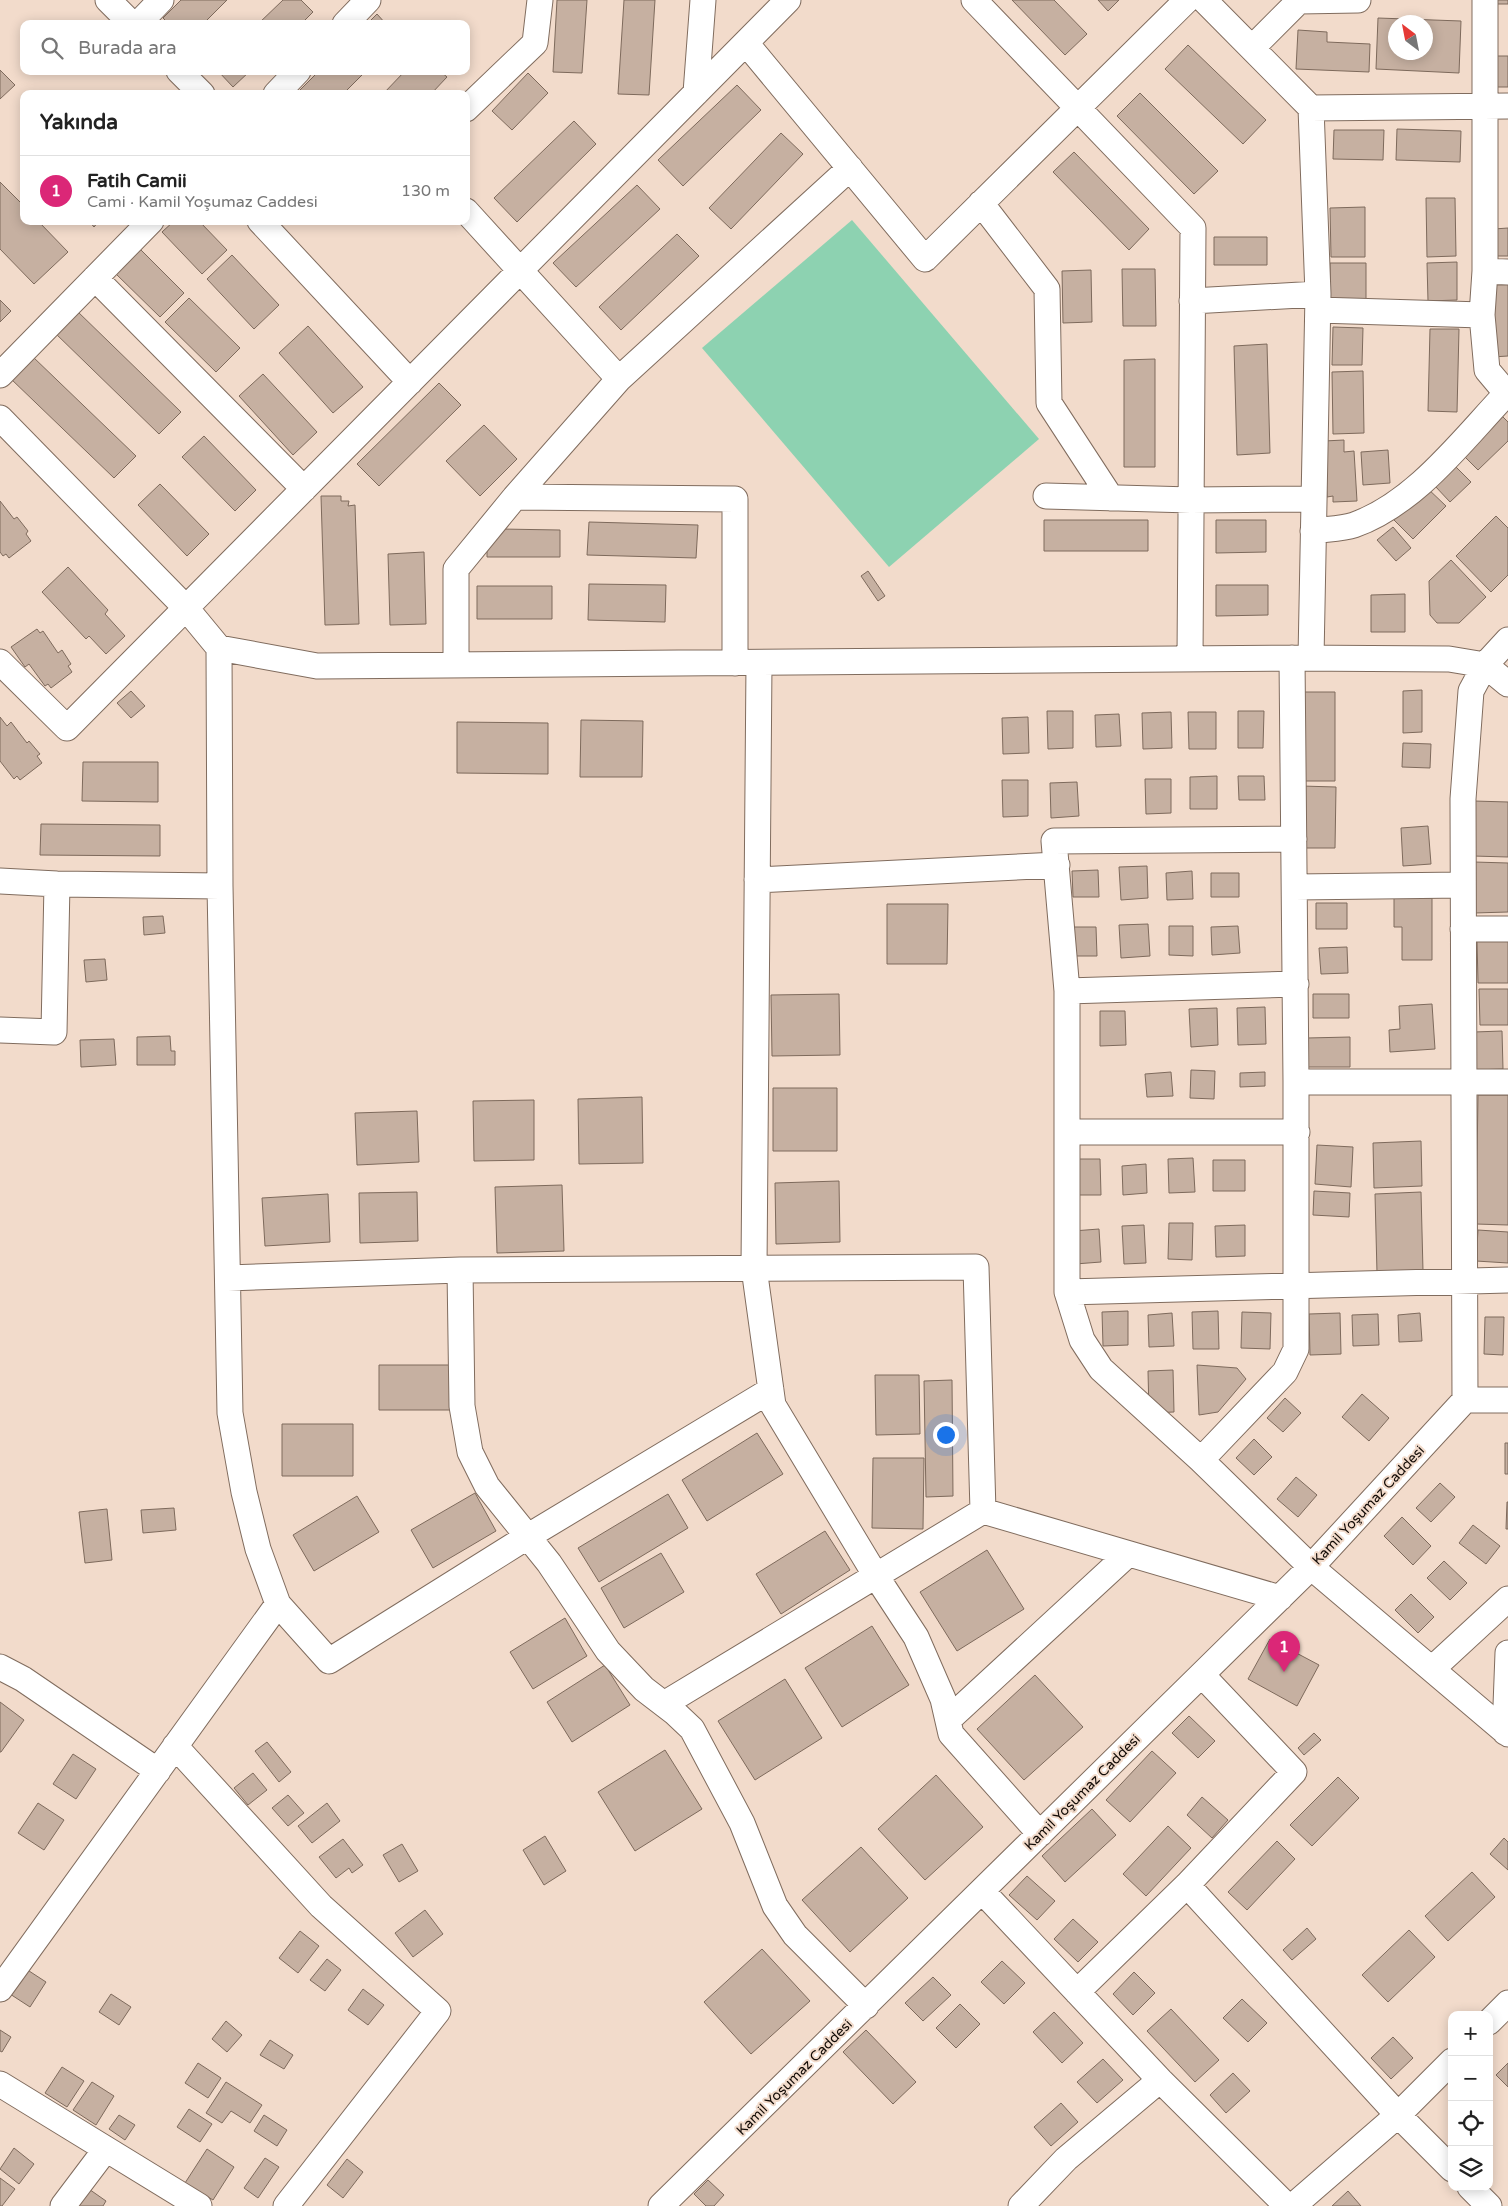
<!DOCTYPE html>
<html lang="tr">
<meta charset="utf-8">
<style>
:root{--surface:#fff;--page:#f2f2f2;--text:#222;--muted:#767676;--line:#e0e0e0;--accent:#db2777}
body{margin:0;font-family:"Varela Round",sans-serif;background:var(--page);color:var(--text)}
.controls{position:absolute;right:15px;bottom:15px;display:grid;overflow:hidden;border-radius:10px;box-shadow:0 2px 12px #0003}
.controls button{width:45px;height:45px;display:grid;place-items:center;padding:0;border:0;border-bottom:1px solid var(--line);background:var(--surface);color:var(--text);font:25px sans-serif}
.compass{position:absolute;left:1388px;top:15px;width:45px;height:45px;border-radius:50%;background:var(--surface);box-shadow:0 2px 12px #0003;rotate:328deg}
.you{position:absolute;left:945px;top:1434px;width:18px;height:18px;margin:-12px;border:4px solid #fff;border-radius:50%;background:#1a73e8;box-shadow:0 0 0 8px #1a73e833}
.badge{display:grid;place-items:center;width:32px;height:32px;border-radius:50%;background:var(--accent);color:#fff;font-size:16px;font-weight:700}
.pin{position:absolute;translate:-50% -41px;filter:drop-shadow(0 1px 2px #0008)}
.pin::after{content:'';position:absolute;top:26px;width:18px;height:15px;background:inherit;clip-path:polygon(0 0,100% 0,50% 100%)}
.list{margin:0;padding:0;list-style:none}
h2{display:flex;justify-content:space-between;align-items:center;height:65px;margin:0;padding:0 20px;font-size:21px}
h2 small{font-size:16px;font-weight:400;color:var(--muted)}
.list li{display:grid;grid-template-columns:32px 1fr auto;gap:15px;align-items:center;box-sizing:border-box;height:70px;padding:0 20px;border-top:1px solid var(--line)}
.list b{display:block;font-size:19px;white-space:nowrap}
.list p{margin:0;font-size:16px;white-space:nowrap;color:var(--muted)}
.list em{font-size:16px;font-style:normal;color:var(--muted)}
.icon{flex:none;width:28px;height:28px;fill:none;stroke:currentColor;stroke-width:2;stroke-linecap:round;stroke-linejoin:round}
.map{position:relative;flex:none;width:1508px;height:2206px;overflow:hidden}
.search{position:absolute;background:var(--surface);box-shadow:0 2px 12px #0003;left:20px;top:20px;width:450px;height:55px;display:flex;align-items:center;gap:12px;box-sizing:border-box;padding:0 18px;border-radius:10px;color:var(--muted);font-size:19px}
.panel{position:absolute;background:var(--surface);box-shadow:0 2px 12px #0003;left:20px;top:90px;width:450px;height:135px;border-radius:10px}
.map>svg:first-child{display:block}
.green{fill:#8dd2b1}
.building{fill:#c6b0a1;stroke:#7e6a5c;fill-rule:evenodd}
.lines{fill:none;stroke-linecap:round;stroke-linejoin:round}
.minor-casing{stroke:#806c5e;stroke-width:27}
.minor{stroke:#fff;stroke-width:25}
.labels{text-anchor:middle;stroke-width:4;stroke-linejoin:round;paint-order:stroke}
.street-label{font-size:14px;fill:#120b06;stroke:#f2dbcb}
</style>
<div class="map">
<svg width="1508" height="2206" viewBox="0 0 1508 2206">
<rect width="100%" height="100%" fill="#f2dbcb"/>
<path class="green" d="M852 220 1039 439 889 567 702 348Z"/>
<path class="building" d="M181 0H227L203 24H169L163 18Z
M283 0H301L313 12 301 24H258Z
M557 0H587L582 73 553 72Z
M624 0H655L649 95 618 94Z
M1012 0H1054L1087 34 1065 55Z
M1098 0H1119L1108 11Z
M1488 0H1508V4H1488Z
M377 14 386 24H367Z
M1378 18 1461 21 1459 73 1376 69ZM1396 22H1426V52H1396Z
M1298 30 1327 32V42L1370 44 1369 72 1296 69Z
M1188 45 1266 120 1243 144 1165 69Z
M1486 56H1508V87H1486Z
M0 70 15 85 0 99Z
M218 71H250L233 87Z
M319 71H366L343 94H304L300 90Z
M405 71H440L447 77 431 94H383Z
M528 73 548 93 512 130 492 111Z
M737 85 761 110 683 186 658 160Z
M1140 93 1218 171 1194 194 1117 116Z
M574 121 596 144 517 222 494 198Z
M1397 129 1461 131 1460 162 1396 160Z
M1334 130H1384L1383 160 1333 159Z
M781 133 803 154 731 229 709 208Z
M1074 152 1149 229 1129 250 1053 172Z
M0 182 24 206V221H38L68 252 34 284 0 249Z
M637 185 660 209 576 287 553 263Z
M1426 198H1455L1456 256 1427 257Z
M1365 207V257H1331L1330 208Z
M89 221H99L94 227Z
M174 221H199L227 250 202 274 162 232Z
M1508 228V256H1495L1494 229Z
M677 234 699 256 621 330 599 307Z
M1214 237H1267V265H1214Z
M140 249 184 293 160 317 115 273Z
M232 255 279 305 254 329 207 279Z
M1457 262V300L1428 301 1427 263Z
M1330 263H1366V299H1330Z
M1122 269H1155L1156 326H1123Z
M1091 270 1092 322 1063 323 1062 271Z
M1508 284V356L1492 357 1489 285Z
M189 298 240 348 216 372 165 322Z
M0 300 11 311 0 322Z
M76 310 181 412 159 434 54 332Z
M308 326 363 387 333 413 279 353Z
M1333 327 1363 328 1362 365H1332Z
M1430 329H1459L1457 412 1428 411Z
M1267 344 1270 453 1237 455 1234 346Z
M32 356 136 456 114 478 10 378Z
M1155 359V467H1124V360Z
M1363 371 1364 433 1333 434 1332 372Z
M263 374 317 432 293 455 239 396Z
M439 383 461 405 379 486 357 464Z
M1499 413 1508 422V441L1478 470 1460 452Z
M484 425 517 459 480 496 446 461Z
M204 436 256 490 235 511 182 457Z
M1344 440V452L1354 451 1357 501 1333 502V496L1327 497 1324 441Z
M1388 450 1390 483 1363 485 1361 452Z
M1455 466 1471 482 1450 502 1435 486Z
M160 484 209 534 187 556 138 505Z
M1425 486 1446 506 1413 539 1392 518Z
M321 496H341V501H349L348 506 355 505 359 624 325 625Z
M0 501 14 519 17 517 28 531 26 534 31 541 9 558 6 554 3 556 0 552Z
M1496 516 1508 528V575L1491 592 1456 556Z
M1044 520H1148V551H1044Z
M1216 520H1266V552L1216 553Z
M589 522 698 525 696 558 587 555Z
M1393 527 1411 548 1396 561 1377 540Z
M500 529 560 530V557H487V540Z
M424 552 426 624 390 625 388 554Z
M1451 560 1486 597 1459 623H1437L1430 615 1429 581Z
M68 567 108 610 105 614 125 636 106 654 89 636 86 639 42 592Z
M868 571 885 596 878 601 861 576Z
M589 584 666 585 665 622 588 620Z
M1216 585H1268V615L1216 616Z
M477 586H552V619H477Z
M1405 594V632H1371V595Z
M37 629 40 633 43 631 58 653 62 650 71 664 68 666 72 672 51 688 48 684 45 686 29 664 25 667 11 647Z
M1422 690V732L1403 733V691Z
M131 691 145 706 131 718 117 703Z
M1300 692H1335V781H1301Z
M1047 711H1073V748L1048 749Z
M1238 711H1264L1263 748H1238Z
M1171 712 1172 748 1143 749 1142 713Z
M1188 712H1216V749H1189Z
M1119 714 1121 746 1096 747 1095 715Z
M0 717 7 726 11 722 27 743 29 741 40 754 37 756 42 763 20 780 17 776 14 779 0 761Z
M1028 717 1029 753 1003 754 1002 718Z
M581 720 643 721 642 777H580Z
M457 722 548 723V774L457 773Z
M1403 743 1431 744 1430 768 1402 767Z
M83 762H158V802L82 801Z
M1217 776V809H1190V777Z
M1238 776H1264L1265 800H1239Z
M1145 779H1171V813L1146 814Z
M1002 780H1028V816L1003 817Z
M1077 782 1079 816 1051 818 1050 783Z
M1301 786 1336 787 1335 848H1301Z
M1474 801 1508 802V857L1473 856Z
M41 824 160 825V856L40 855Z
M1428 826 1431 864 1403 866 1401 828Z
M1474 862 1508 863V912L1474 913Z
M1147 866 1148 898 1121 900 1119 867Z
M1098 870 1099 897H1073L1072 871Z
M1192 871 1193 899 1167 900 1166 873Z
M1211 873H1239V897H1211Z
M1394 898H1432V960H1402V927H1394Z
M1316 903H1347V929H1316Z
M887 904H948L947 964H887Z
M163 916 165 933 144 935 143 917Z
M1148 924 1150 956 1121 958 1119 925Z
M1169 926H1193V956L1169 955Z
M1238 926 1240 953 1212 955 1211 927Z
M1072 927H1096L1097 956H1072Z
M1477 940H1508V983H1478Z
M1347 947 1348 973 1321 974 1319 948Z
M105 959 107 980 86 982 84 960Z
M1479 989H1508V1025H1480Z
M839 994 840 1055 772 1056 771 995Z
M1313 994H1349V1018H1313Z
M1432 1004 1435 1049 1390 1052 1389 1030 1400 1029 1399 1006Z
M1265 1007 1266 1044 1238 1045 1237 1008Z
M1217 1008 1218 1045 1191 1047 1189 1009Z
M1100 1011H1125L1126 1045 1100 1046Z
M1502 1031 1503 1069 1475 1070 1474 1032Z
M170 1036 171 1051H175V1065H137V1037Z
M1350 1037V1067H1307V1038Z
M114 1039 116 1065 81 1067 80 1040Z
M1191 1070 1215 1071 1214 1099 1190 1098Z
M1171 1072 1173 1096 1147 1097 1145 1074Z
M1265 1072V1086L1240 1087V1073Z
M773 1088H837V1151H773Z
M1478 1095H1508V1225L1476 1224Z
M642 1097 643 1163 579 1164 578 1099Z
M534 1100V1160L474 1161 473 1101Z
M417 1111 419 1162 357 1165 355 1113Z
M1421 1141 1422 1186 1374 1188 1373 1143Z
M1317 1145 1353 1147 1351 1187 1315 1184Z
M1193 1158 1195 1192 1169 1193 1168 1159Z
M1075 1159H1100L1101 1195H1076Z
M1213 1160H1245V1191H1213Z
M1146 1164 1147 1193 1123 1195 1122 1166Z
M839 1181 840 1242 776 1244 775 1183Z
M562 1185 564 1251 497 1253 495 1187Z
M1314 1191 1350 1193 1349 1217 1313 1215Z
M417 1192 418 1241 360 1243 359 1193Z
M1421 1192 1423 1271 1377 1273 1375 1194Z
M328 1194 330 1242 265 1246 262 1198Z
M1169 1223H1193L1192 1260 1168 1259Z
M1144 1225 1146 1263 1124 1264 1122 1226Z
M1245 1225V1256L1216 1257 1215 1226Z
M1099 1229 1101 1262 1075 1264 1073 1231Z
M1478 1230 1508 1232V1263L1476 1261Z
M1128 1311V1345L1103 1346 1102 1312Z
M1218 1311 1219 1349H1193L1192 1312Z
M1242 1312 1271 1313 1270 1349 1241 1348Z
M1172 1313 1174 1346 1149 1347 1148 1315Z
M1340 1313 1341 1354 1310 1355 1309 1314Z
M1420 1313 1422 1341 1399 1342 1398 1315Z
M1378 1314 1379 1345 1353 1346 1352 1315Z
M1485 1317H1504L1503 1355 1484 1354Z
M379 1365H451V1410H379Z
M1197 1365 1237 1368 1246 1379 1218 1412 1199 1415Z
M1173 1370 1174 1412 1149 1413 1148 1371Z
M875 1375H919L920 1434 876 1435Z
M952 1380 953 1496 926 1497 924 1381Z
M1362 1394 1389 1418 1369 1441 1342 1417Z
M1285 1398 1301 1413 1283 1432 1267 1418Z
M282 1424H353V1476H282Z
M757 1433 783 1474 707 1521 682 1480Z
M1254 1439 1272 1457 1254 1475 1236 1458Z
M1505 1443H1508V1474H1505Z
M873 1458H924L923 1529 872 1528Z
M1296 1477 1317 1495 1298 1517 1277 1499Z
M1440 1483 1455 1497 1431 1522 1416 1508Z
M475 1493 496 1531 433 1568 411 1530Z
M668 1494 688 1528 599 1582 578 1548Z
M357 1496 379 1532 314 1571 293 1535Z
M1507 1502H1508V1529H1506Z
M174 1508 176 1530 143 1533 141 1510Z
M107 1509 112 1560 85 1563 79 1512Z
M1402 1517 1431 1546 1413 1565 1384 1536Z
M1473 1525 1500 1546 1486 1564 1459 1543Z
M825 1531 850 1570 781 1614 756 1574Z
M987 1550 1024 1609 957 1651 920 1592Z
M661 1553 684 1592 624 1628 601 1588Z
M1444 1561 1467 1583 1450 1600 1427 1578Z
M1411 1594 1434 1617 1418 1633 1395 1610Z
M565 1618 587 1656 533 1689 510 1652Z
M872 1626 909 1685 842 1727 805 1668Z
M1270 1639 1319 1665 1297 1706 1248 1679Z
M605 1665 630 1705 572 1742 547 1702Z
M1035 1675 1083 1727 1024 1780 977 1729Z
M785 1679 822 1738 755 1780 718 1721Z
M0 1702 24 1720 1 1752H0Z
M1189 1716 1215 1741 1198 1758 1172 1733Z
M1314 1733 1321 1740 1304 1755 1298 1748Z
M267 1742 291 1772 279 1782 255 1751Z
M665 1750 702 1809 635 1851 598 1792Z
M1152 1751 1176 1773 1130 1822 1106 1800Z
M73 1754 96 1769 76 1799 53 1784Z
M253 1773 267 1790 248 1805 234 1788Z
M936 1775 983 1827 925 1880 878 1829Z
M1338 1777 1359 1798 1312 1846 1290 1825Z
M288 1795 304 1813 288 1826 272 1808Z
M1202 1797 1228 1820 1212 1838 1187 1815Z
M38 1803 64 1820 44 1850 18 1833Z
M327 1803 340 1821 312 1843 298 1826Z
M1092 1809 1116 1835 1065 1882 1042 1856Z
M1168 1826 1191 1848 1146 1896 1123 1874Z
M545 1836 566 1871 544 1885 523 1850Z
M1504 1838 1508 1842V1870L1490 1854Z
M343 1839 363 1865 352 1873 349 1868 336 1878 319 1857Z
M1277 1841 1295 1859 1247 1910 1228 1892Z
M402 1844 418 1871 399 1882 383 1855Z
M861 1847 908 1898 850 1952 802 1900Z
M1472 1872 1495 1897 1448 1941 1425 1916Z
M1027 1876 1055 1901 1037 1920 1009 1895Z
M425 1910 443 1934 413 1957 395 1933Z
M1073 1919 1098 1942 1078 1962 1054 1939Z
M1307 1928 1316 1939 1292 1960 1283 1950Z
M1409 1930 1435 1957 1388 2002 1362 1975Z
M300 1931 319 1946 298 1973 279 1958Z
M762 1949 810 2001 751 2054 704 2002Z
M327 1959 341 1970 325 1991 310 1980Z
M1002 1961 1025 1983 1004 2004 981 1982Z
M26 1969 46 1982 30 2007 10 1994Z
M1134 1972 1155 1993 1133 2015 1113 1994Z
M933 1977 951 1995 923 2021 905 2003Z
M363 1989 384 2005 368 2025 348 2010Z
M111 1994 131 2007 119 2025 99 2012Z
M1242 1999 1267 2023 1248 2042 1223 2018Z
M960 2004 980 2024 956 2048 936 2028Z
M1171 2009 1219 2060 1195 2082 1147 2031Z
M1054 2012 1083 2043 1062 2063 1033 2032Z
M226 2021 242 2035 227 2052 212 2039Z
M0 2030 11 2037 2 2052 0 2051Z
M866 2030 916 2082 893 2104 843 2052Z
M1393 2037 1413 2058 1391 2079 1371 2058Z
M270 2040 293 2055 284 2069 260 2055Z
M1103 2059 1123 2080 1097 2103 1077 2082Z
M198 2063 221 2078 208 2098 185 2083Z
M1508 2063V2087L1496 2075Z
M62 2067 84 2081 67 2107 45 2093Z
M1233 2073 1250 2091 1226 2113 1210 2095Z
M92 2082 114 2096 96 2125 73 2110Z
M226 2082 262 2105 250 2123 231 2111 222 2123 206 2113Z
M1061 2103 1078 2122 1051 2146 1034 2127Z
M189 2109 212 2124 200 2142 177 2127Z
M119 2115 135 2125 125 2140 109 2129Z
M264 2115 287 2130 277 2146 254 2131Z
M14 2148 34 2164 19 2184 0 2169Z
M207 2149 234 2167 213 2200 185 2183Z
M265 2158 279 2167 258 2198 244 2188Z
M347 2159 363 2172 343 2198 327 2185Z
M0 2178 15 2189 2 2206H0Z
M708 2180 724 2195 714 2206H706L694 2194Z
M86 2187 106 2201 103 2206H74Z
M1348 2191 1361 2206H1332Z"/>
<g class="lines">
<g class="minor-casing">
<path id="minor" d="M108 0 132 24
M974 0 1193 228 1190 658
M1204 0 1311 108 1318 294 1311 658
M1485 0V271L1482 315 1487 370 1508 395
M138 24 161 0
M345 24 368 0
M746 43 925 259 1187 0
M1252 48 1299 1 1358 0
M179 71 202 94
M696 93 703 0
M276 94 298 71
M1311 108 1508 106
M466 109 535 43 540 0
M981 203 1047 289 1049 403 1111 498
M466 211 619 379
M260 221 410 382
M1485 271 1508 272
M95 278 304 489
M1192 301 1318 294
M1318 310 1482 315
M0 375 151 221
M0 418 186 608 219 648 317 666 1292 658 1449 659 1485 665 1508 684
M1046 496 1191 500 1313 499
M515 497 735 499V663
M1313 531C1326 529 1342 529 1354 525 1416 503 1463 439 1507 393
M0 662 67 728 788 0
M759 663 754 1268 773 1405 876 1576 916 1637 943 1699 951 1734 1040 1834
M456 665V569L515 497 619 379 850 168
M1294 839 1054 841 1067 991V1292L1082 1340 1101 1369 1201 1460 1311 1567 1508 1734
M757 880 1057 865
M0 881 57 884 220 886 219 648
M220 886 230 1413 244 1492 258 1549 278 1604 329 1661 527 1537 771 1390
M1295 887 1463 885
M1463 929H1508
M1067 991 1296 984
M0 1030 54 1032 57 884
M1296 1082H1508
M1067 1132H1297
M460 1270 462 1406 470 1452 487 1486 549 1563 608 1651 644 1689 674 1712 692 1729 742 1823 775 1906 795 1935 866 2006
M228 1278 460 1270 976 1267 983 1511 1280 1598
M1067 1292 1508 1280
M1465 1400 1463 799 1471 691 1485 665 1508 640
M1201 1460 1285 1372 1296 1349V1082L1292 658
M0 1667 23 1679 158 1771
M1432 1669 1508 1599
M664 1704 983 1511
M948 1720 1128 1554
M1505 1732 1508 1653
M175 1746 321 1906 438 2011 286 2206
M1187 1885 1398 2115 1452 2169
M982 1891 1160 2080 1066 2159 1021 2206
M0 1989 278 1604
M1077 1992 1187 1885 1294 1772 1202 1675
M1489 2022 1508 2003
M1160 2080 1287 2206
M0 2084 199 2206
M1470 2187 1489 2206
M63 2206 106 2149
M661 2206 1311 1567 1465 1400H1508
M1293 2206 1398 2115 1452 2061"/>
</g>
<use href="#minor" class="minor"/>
</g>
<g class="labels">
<g class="street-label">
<text transform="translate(1368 1505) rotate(-47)" y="5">Kamil Yoşumaz Caddesi</text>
<text transform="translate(1082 1792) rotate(-45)" y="5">Kamil Yoşumaz Caddesi</text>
<text transform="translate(794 2077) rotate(-45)" y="5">Kamil Yoşumaz Caddesi</text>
</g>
</g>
</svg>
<div class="controls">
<button>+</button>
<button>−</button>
<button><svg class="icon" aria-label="locate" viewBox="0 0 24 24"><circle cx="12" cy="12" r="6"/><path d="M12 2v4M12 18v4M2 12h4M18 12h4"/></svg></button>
<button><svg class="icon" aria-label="layers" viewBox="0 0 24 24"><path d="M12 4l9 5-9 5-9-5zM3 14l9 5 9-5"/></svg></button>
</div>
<svg class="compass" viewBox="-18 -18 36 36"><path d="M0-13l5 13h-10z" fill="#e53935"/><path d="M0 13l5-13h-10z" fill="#767676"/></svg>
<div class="you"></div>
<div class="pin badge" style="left:1284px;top:1672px">1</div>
<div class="search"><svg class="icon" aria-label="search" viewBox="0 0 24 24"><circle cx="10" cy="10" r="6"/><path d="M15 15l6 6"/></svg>Burada ara</div>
<section class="panel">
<h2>Yakında<small></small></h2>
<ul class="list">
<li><span class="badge">1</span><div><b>Fatih Camii</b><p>Cami · Kamil Yoşumaz Caddesi</p></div><em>130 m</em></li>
</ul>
</section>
</div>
